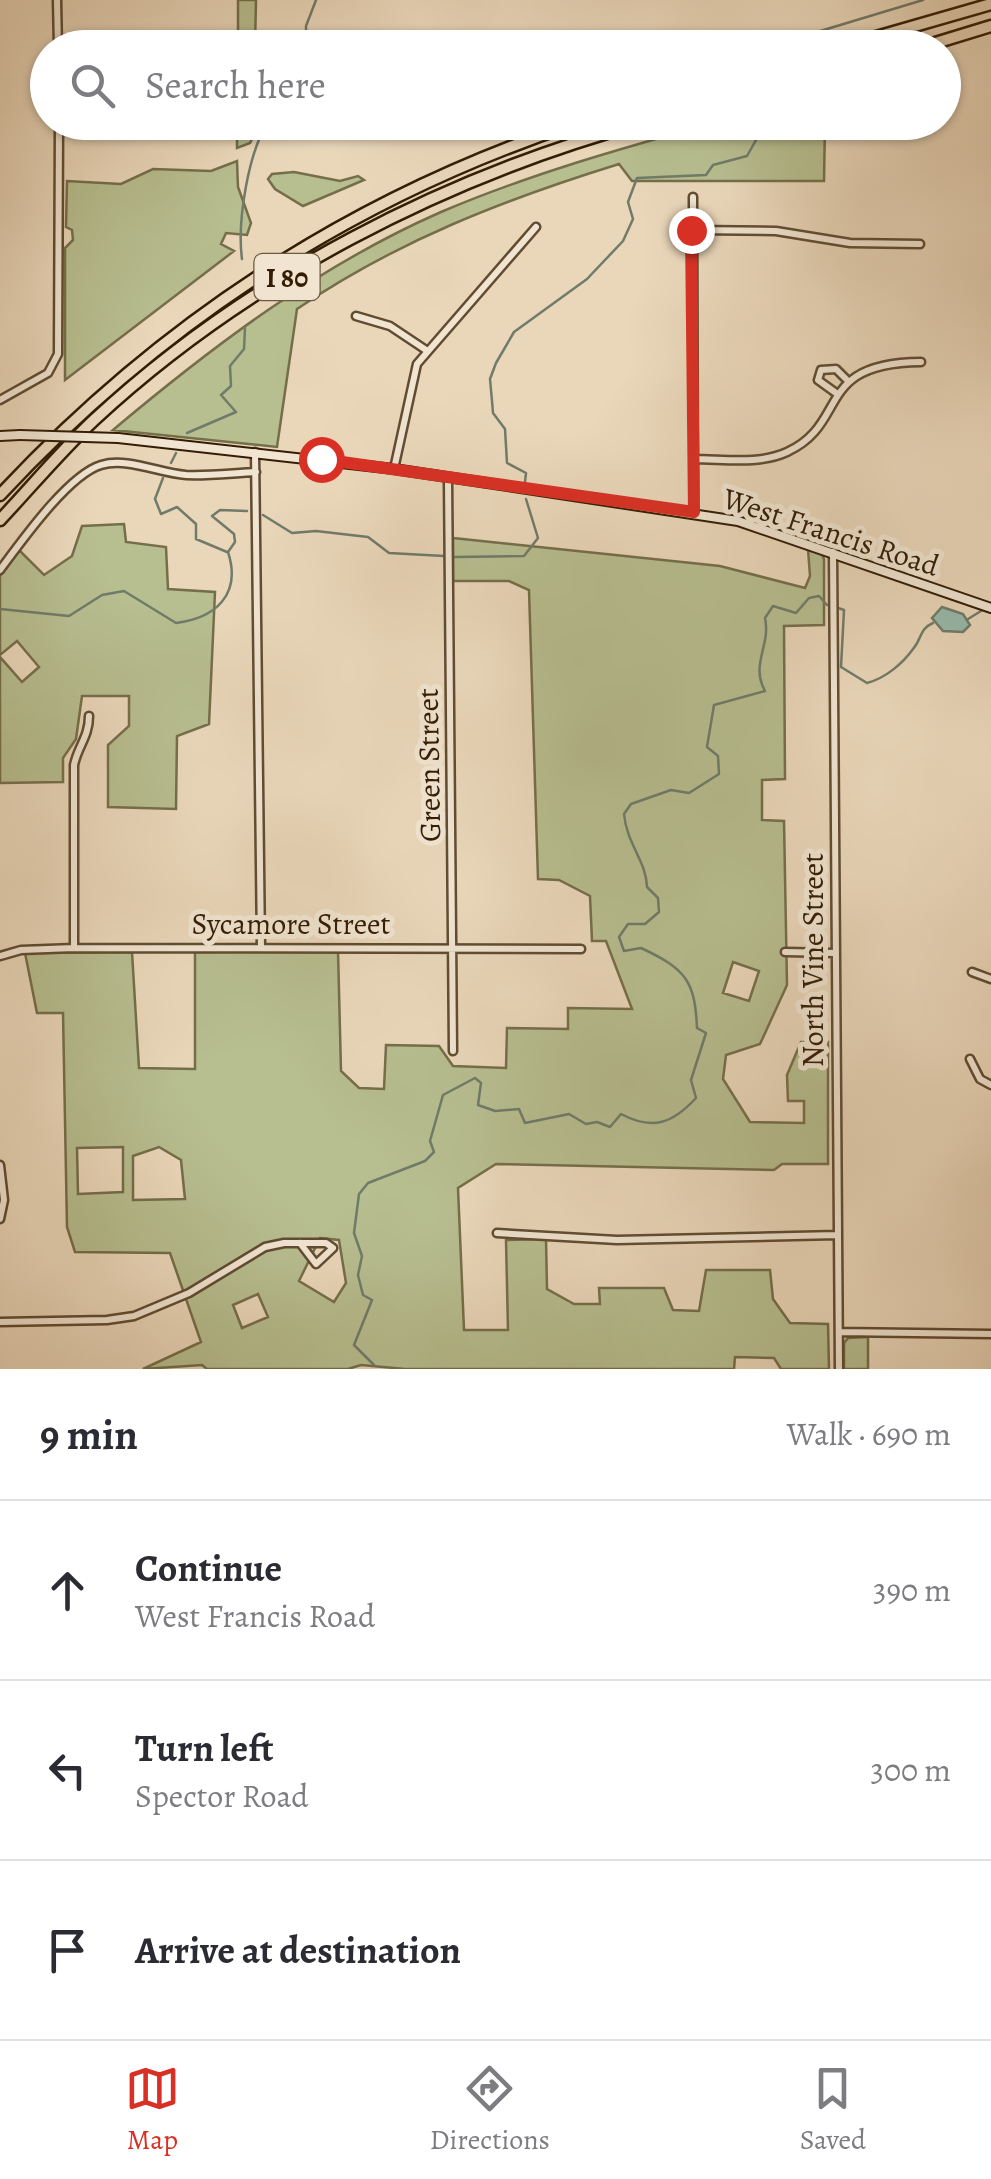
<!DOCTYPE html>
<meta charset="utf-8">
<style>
:root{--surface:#fff;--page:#f7f7f7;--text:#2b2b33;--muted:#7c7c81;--line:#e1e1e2;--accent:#d93025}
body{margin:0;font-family:Alegreya,serif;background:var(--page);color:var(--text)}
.stop{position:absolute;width:30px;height:30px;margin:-22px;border:8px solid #d93025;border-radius:50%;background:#fff}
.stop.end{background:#d93025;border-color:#fff;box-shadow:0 2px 10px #0008}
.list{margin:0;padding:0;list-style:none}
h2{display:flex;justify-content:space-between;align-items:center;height:130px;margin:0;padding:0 40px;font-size:42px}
h2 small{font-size:32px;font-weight:400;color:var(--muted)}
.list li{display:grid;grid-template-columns:65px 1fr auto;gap:30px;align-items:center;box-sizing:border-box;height:180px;padding:0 40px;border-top:2px solid var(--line)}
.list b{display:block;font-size:38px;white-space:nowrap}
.list p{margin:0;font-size:32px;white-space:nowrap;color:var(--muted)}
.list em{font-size:32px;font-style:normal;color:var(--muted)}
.icon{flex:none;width:55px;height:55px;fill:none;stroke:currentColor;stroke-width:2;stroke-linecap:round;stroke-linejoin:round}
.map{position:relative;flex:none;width:991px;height:1369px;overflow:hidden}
.search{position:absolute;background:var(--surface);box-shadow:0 2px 8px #0004;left:30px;right:30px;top:30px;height:110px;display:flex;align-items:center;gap:25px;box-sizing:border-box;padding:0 35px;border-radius:55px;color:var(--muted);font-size:38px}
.sheet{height:670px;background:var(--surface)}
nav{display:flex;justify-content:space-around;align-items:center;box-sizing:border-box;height:140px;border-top:2px solid var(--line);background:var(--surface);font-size:28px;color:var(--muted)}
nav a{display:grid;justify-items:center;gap:5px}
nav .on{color:var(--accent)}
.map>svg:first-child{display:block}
.green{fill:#b7be90;stroke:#756e4a;stroke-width:2.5;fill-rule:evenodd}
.water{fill:#98baad;stroke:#707b6a;stroke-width:2.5}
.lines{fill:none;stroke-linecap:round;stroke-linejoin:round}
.stream{stroke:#707b6a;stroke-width:2.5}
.street-casing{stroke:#614c32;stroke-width:11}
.secondary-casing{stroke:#331d05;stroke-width:12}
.highway-casing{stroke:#331d05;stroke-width:15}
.street{stroke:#f1e5d2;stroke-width:6}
.secondary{stroke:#f1e5d2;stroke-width:8}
.highway{stroke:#ead7ba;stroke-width:10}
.secondary-bridge-casing{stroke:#331d05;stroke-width:12;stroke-linecap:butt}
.secondary-bridge{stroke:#f1e5d2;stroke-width:8}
.route{stroke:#d93025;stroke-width:12}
.labels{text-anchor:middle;stroke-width:10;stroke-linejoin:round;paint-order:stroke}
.shield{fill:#f1e5d2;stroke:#6c5942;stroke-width:2.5}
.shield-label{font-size:28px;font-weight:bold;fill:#331d05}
.street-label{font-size:30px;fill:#331d05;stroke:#f1e5d2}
</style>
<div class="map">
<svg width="991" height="1369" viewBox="0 0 991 1369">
<rect width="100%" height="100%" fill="#ead7ba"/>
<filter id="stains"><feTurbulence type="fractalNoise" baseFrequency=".002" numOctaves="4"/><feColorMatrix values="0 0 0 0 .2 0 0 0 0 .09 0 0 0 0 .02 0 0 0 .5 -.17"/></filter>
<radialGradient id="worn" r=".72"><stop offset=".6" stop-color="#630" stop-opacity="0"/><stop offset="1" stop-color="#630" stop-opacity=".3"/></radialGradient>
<path class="green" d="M238 0H256L255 47H238Z
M716 122 825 123 824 181H632L619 164C503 200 397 241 297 309L277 447 113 430C214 345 320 265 441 212 530 174 623 148 716 122Z
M237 123H260L250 143 237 148Z
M237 161 238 187 251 223 247 235 226 233 221 244 234 251 65 380V248L73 240 72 230 66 227 67 181 121 184 153 169 211 171Z
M294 172 340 181 358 176 364 180 303 206 275 189 268 179 272 174Z
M124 524 126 542 166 547 168 589 215 592 209 724 177 736 176 809 108 807V745L129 726V696H82L76 739 63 758V782L0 783V657L22 682 39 667 17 641 0 655V576L19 550 44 575 72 556 82 526Z
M453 538 720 566 805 588 810 576 808 549 821 552 824 559V625L784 626 785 779 762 780V820L784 821 787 985 760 1044 726 1055 723 1079 750 1122 804 1123V1101H788L787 1075 801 1042H828V1164H782L774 1170 496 1164 458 1188 464 1330H508L506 1240 546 1239 547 1289 574 1304H600L599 1288H664L673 1310 699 1311 706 1270H770L773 1299 790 1323 828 1324 829 1369H781L774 1358 735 1357 734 1369H405L361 1365 348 1369H207L202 1365 143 1369 201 1342 170 1253 75 1252 67 1227 63 1013H37L25 953 132 952 139 1068 195 1069V952L338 951 341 1071 359 1088 384 1089 386 1045 439 1046 453 1066 506 1068 507 1028 568 1029V1008L632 1009 606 941H592L590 896 559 880 538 879 529 590 509 581H453ZM733 962 759 971 749 1001 723 993ZM123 1147V1192L78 1194 77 1148ZM159 1147 181 1160 185 1199 133 1200V1156ZM320 1238 339 1240 346 1283 334 1302 299 1281ZM258 1294 268 1317 242 1328 233 1305Z
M868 1337V1369H844V1343L848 1338Z"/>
<path class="water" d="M942 607 963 614 970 625 963 632 943 631 932 618Z"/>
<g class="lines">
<path class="stream" d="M306 48V26L316 0
M764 48 923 0
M242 259C237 222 248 153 268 122
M187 433 236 412 221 395 231 386 230 366 244 349 245 328
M171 463 176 453
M163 478 155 499 161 514 177 507 196 524V539L227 552
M525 482 526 473 507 463 505 429 493 413 492 401 490 379 496 363 514 332 587 279 623 241 633 219 628 202 637 178 706 175 713 165 747 156 760 133 779 130 782 122
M263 515 292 533 316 531 368 537 389 553 444 556
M454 557 524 556 538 538 526 499
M838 608 844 610 841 667 867 683C886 678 903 663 913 649 922 639 919 629 933 623
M0 609 69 616 102 595 124 591 176 623C215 618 242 595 228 552L235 542 234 534 212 516 220 510 247 511
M968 619 981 611
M374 1365 354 1345 372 1300 363 1295 358 1275 362 1256 354 1233 359 1194 368 1183 425 1161 434 1152 430 1141 443 1095 475 1078 481 1083 478 1105 495 1111 519 1109 525 1123 569 1114 586 1124 597 1122 610 1127 621 1114C653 1131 673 1123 696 1098L691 1080 706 1033 697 1028C695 981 686 969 641 948L624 951 619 937 628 924H645L659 912 658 898 647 887C646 860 627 845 624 814L631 804 671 790 689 793 719 774 718 756 707 747 714 705 765 691C750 664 771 646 765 618L773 606 796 613 809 598 819 596 827 605"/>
<g class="street-casing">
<path id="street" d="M57 0 58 48
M693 197 694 512
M691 230 776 231 850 243 920 244
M356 316 390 326 426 350
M836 393 818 380 821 370 836 369 848 381
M0 400 48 373 58 354 59 122
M255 452 261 947
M694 459C724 459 759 465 787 452 850 423 813 363 921 362
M394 469 417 364 536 227
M448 479 453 1051
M833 552 839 1369
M0 570C21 542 68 475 101 465 127 457 159 473 186 475 209 476 233 473 256 472
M74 948V765C78 746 89 737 89 716
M785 952 835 953
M0 956 21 950 74 948 581 949
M972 972 991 979
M970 1059 980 1079 991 1085
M0 1165 4 1200 0 1219
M497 1233 617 1240 837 1235
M0 1322 107 1320 134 1316 189 1293 265 1247 284 1243H326L333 1248 316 1264 300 1243
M839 1332 991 1334"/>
</g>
<g class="secondary-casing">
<path id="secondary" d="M0 436 20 435
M118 438 394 469 738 521 991 608"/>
</g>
<g class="highway-casing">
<path id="highway" d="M838 48 991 4
M919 48 991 26
M0 495C161 322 355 196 580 122
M0 520C31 487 61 451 94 420 247 278 444 177 645 122"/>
</g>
<use href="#street" class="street"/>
<use href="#secondary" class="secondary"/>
<use href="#highway" class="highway"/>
<g class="secondary-bridge-casing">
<path id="secondary-bridge" d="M20 435 118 438"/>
</g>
<use href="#secondary-bridge" class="secondary-bridge"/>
</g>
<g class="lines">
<path class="route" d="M321 459 694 512 691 230"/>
</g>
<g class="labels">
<rect class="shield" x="254.5" y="254" width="65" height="46" rx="8"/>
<g class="shield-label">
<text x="287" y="287">I 80</text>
</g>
<g class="street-label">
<text transform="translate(831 532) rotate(18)" y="10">West Francis Road</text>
<text transform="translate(429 765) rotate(-91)" y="10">Green Street</text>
<text x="291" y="934">Sycamore Street</text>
<text transform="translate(813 960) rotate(-90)" y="10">North Vine Street</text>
</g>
</g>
<rect width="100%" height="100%" filter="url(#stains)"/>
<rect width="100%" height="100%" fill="url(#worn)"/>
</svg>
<div class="stop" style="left:321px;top:459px"></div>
<div class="stop end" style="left:691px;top:230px"></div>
<div class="search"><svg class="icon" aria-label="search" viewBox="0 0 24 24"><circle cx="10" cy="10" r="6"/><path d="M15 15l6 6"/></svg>Search here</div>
</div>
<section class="sheet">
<h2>9 min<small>Walk · 690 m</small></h2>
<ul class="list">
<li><svg class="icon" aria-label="ahead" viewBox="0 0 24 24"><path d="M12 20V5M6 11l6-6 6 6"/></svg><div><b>Continue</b><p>West Francis Road</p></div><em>390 m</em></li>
<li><svg class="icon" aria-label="left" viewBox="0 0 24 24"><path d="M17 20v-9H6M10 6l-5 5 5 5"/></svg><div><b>Turn left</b><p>Spector Road</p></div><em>300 m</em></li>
<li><svg class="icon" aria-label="arrive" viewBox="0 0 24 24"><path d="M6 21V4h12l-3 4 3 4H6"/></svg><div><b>Arrive at destination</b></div></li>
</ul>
</section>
<nav>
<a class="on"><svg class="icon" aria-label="map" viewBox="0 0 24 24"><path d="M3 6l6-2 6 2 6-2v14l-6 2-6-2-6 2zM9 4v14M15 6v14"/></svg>Map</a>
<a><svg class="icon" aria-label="directions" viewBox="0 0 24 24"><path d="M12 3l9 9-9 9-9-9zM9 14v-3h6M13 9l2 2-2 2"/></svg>Directions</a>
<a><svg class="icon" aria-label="saved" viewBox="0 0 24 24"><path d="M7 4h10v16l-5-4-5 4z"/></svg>Saved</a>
</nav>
